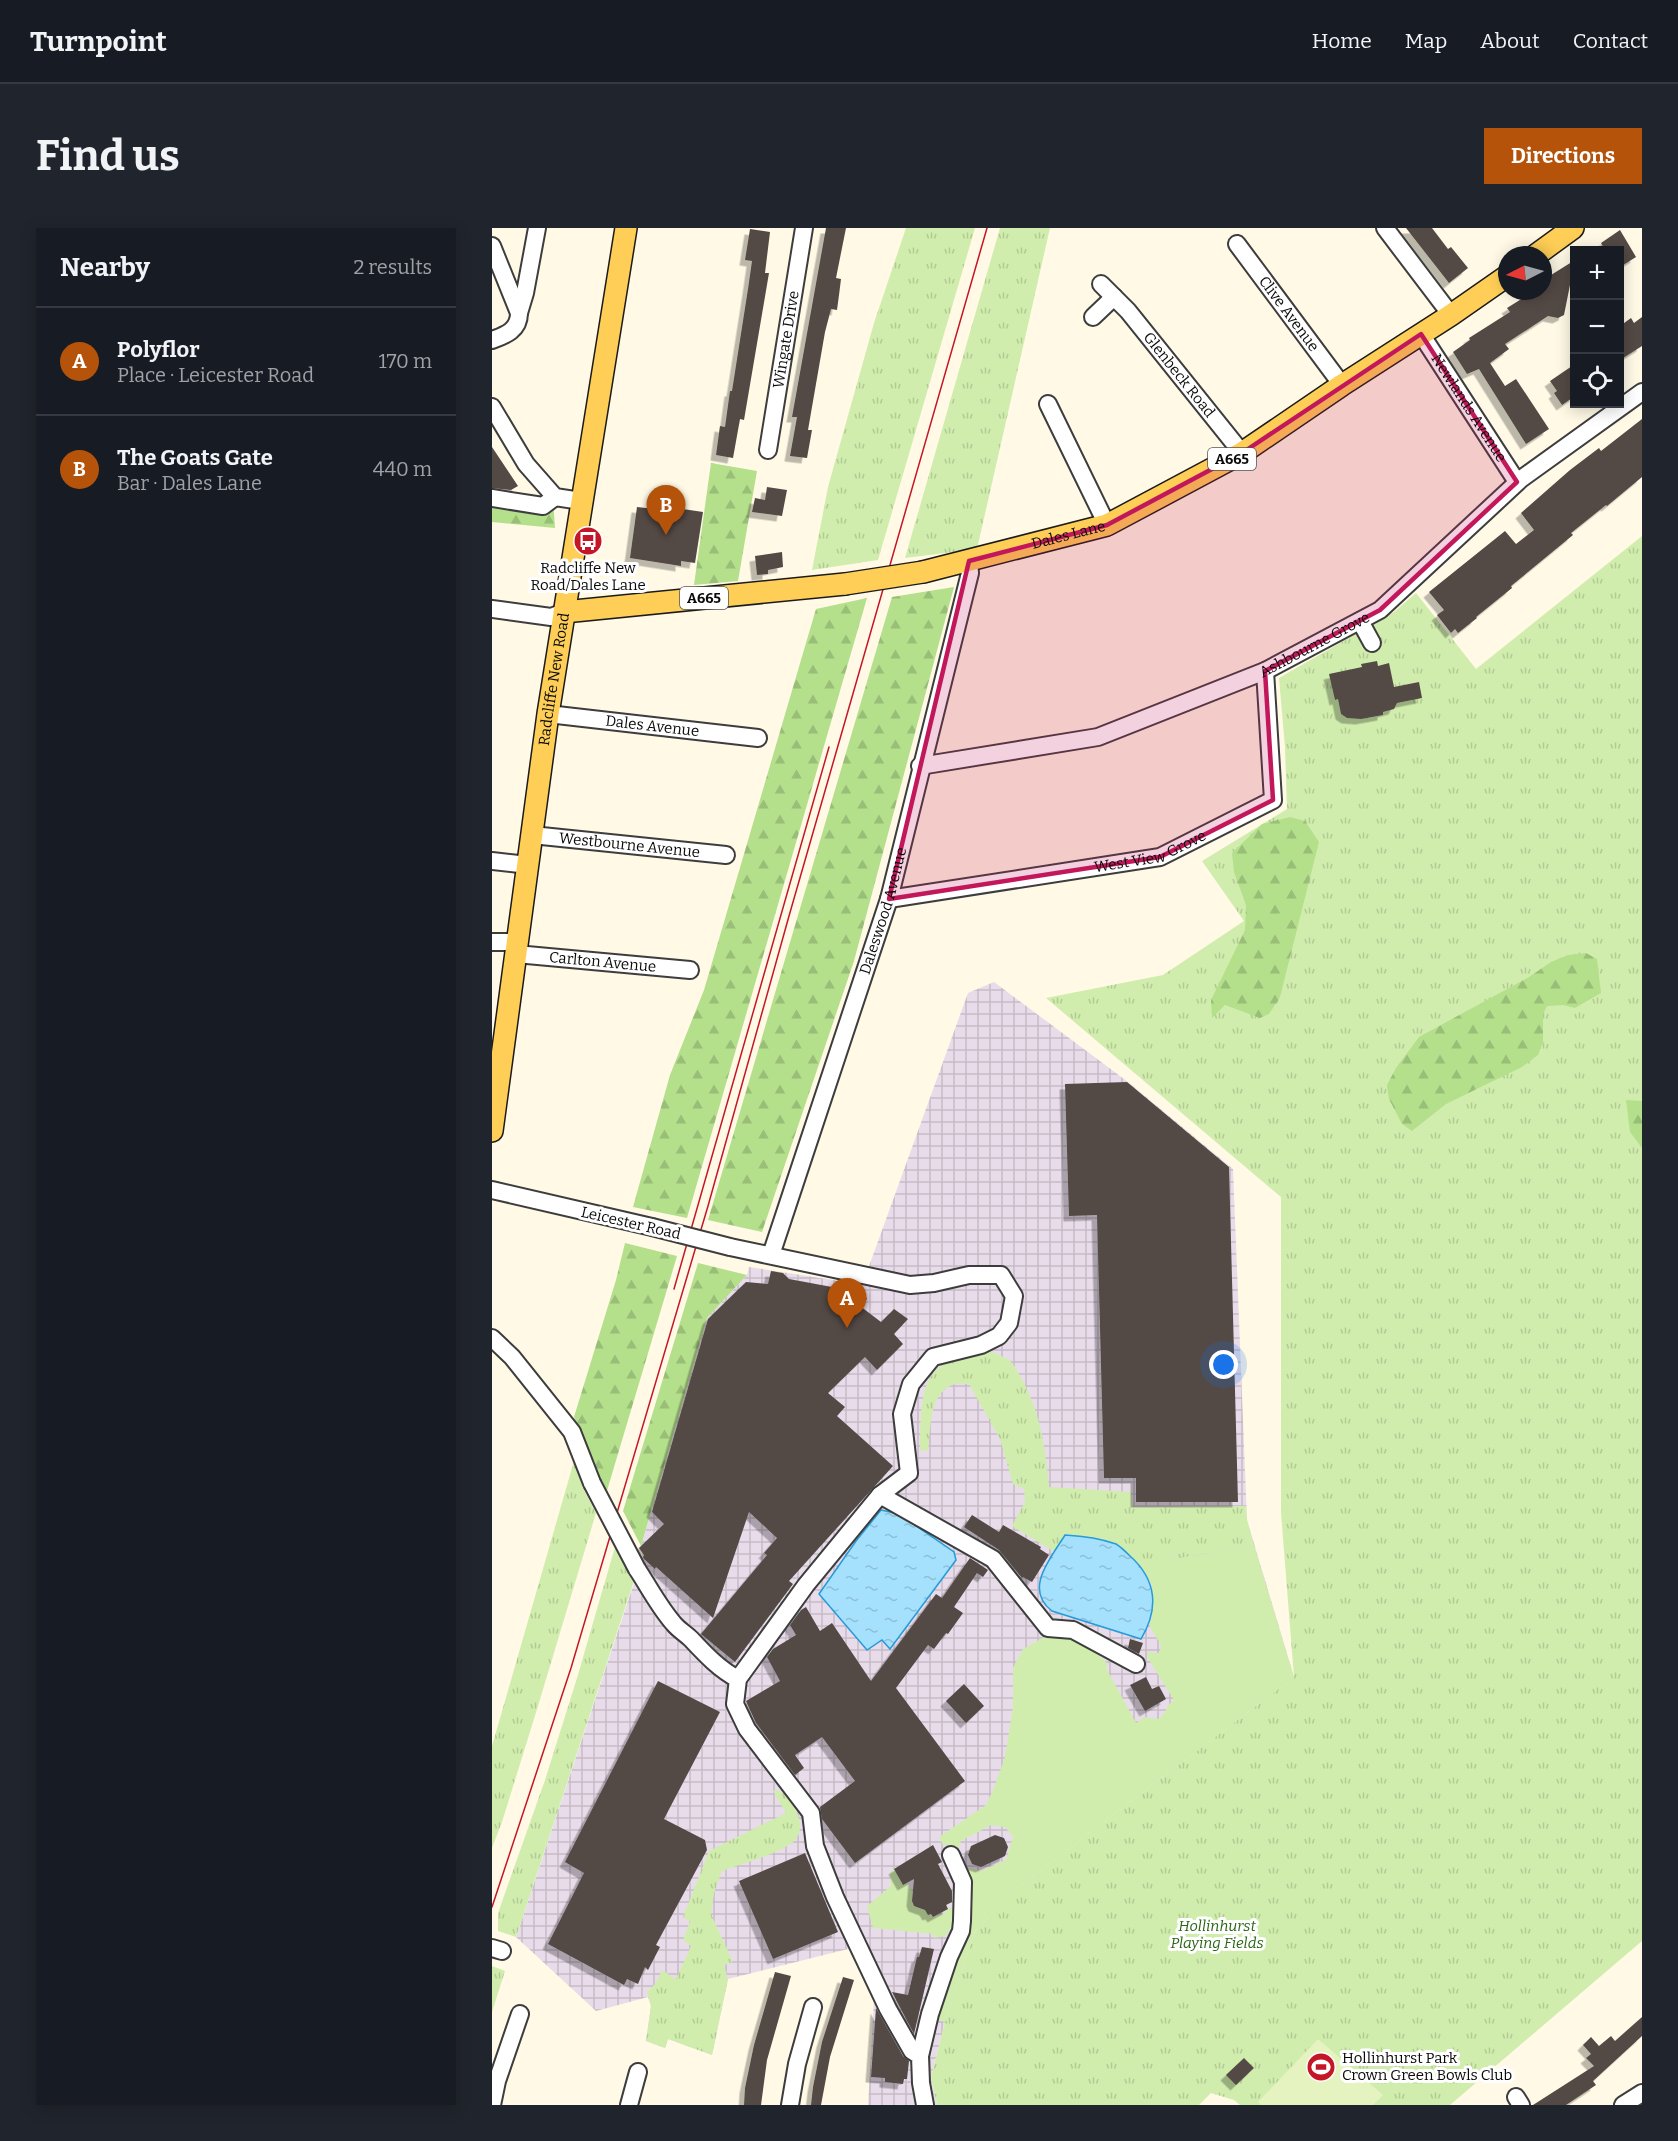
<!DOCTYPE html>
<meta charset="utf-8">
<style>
:root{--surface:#171b24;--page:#20242c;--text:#f1f3f6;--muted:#9ea1a6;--line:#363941;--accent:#b45309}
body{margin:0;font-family:Bitter,serif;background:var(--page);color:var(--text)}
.controls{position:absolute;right:18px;top:18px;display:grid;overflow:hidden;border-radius:0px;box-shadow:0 3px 15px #0003}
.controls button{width:54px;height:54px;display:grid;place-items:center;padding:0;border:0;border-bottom:2px solid var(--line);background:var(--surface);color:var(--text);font:30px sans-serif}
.compass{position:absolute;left:1006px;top:18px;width:54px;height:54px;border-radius:50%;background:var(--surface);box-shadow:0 3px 15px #0003;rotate:264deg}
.you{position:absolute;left:732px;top:1137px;width:21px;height:21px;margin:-15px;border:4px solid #fff;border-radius:50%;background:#1a73e8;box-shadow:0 0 0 9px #1a73e833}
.badge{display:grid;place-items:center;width:39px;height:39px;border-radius:50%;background:var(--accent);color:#fff;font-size:20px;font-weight:700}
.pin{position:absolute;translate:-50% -50px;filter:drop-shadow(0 2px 3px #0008)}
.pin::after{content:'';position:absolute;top:32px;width:21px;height:18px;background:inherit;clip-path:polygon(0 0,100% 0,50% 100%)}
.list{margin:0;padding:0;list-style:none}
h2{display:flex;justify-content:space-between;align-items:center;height:78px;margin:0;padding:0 24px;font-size:26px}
h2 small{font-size:20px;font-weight:400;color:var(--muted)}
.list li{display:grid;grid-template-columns:39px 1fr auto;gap:18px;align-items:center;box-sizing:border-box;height:108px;padding:0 24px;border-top:2px solid var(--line)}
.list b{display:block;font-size:22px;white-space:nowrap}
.list p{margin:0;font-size:20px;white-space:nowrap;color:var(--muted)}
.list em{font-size:20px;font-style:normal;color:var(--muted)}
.icon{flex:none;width:33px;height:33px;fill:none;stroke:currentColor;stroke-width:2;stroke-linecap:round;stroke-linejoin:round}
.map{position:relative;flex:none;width:1150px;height:1877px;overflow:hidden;border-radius:0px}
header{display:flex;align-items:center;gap:36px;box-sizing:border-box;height:84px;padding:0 30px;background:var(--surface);border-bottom:2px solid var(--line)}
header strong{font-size:28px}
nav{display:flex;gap:33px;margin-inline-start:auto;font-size:21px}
.intro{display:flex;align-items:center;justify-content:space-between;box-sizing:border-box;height:144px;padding:0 36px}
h1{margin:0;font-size:42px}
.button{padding:15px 27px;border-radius:0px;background:var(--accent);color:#fff;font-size:21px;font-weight:700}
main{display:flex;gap:36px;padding:0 36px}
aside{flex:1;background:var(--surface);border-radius:0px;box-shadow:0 3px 15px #0003}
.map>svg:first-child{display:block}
.industrial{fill:url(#industrial-grid)}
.grass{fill:url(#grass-tufts)}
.forest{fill:url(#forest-firs)}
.garden{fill:#d1edad}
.pitch{fill:#e4f3bf}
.water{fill:url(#water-ripples);stroke:#259bda;stroke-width:1.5}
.building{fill:#534a45;filter:url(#shadow)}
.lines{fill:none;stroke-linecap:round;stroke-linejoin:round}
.minor-casing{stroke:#3d3d3d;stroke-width:20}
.major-casing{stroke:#1b1b1b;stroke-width:24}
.minor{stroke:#fff;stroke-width:16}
.major{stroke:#ffce56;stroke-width:21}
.tram{stroke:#c51627;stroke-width:1.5}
.minor-bridge-casing{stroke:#3d3d3d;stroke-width:20;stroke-linecap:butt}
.major-bridge-casing{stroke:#1b1b1b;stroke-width:24;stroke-linecap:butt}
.minor-bridge{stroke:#fff;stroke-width:16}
.major-bridge{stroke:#ffce56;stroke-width:21}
.marked{fill:#c2185b;fill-opacity:0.2;stroke:#c2185b;stroke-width:4.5;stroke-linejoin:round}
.labels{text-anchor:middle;stroke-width:6;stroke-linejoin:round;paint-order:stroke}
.shield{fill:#fff;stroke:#545454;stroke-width:1.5}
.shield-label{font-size:14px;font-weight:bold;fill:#0a0a0a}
.street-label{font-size:15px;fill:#0a0a0a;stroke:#fff}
.poi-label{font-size:15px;fill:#0a0a0a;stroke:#fff}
.park-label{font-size:15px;font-style:italic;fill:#2a6615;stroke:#fff}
</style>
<header>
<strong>Turnpoint</strong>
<nav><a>Home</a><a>Map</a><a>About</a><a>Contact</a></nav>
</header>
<div class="intro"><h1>Find us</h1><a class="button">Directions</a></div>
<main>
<aside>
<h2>Nearby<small>2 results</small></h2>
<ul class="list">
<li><span class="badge">A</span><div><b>Polyflor</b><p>Place · Leicester Road</p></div><em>170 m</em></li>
<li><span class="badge">B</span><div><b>The Goats Gate</b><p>Bar · Dales Lane</p></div><em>440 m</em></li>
</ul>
</aside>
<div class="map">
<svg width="1150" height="1877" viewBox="0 0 1150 1877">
<defs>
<pattern id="industrial-grid" width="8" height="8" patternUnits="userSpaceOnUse" patternTransform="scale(1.5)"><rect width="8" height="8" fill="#e8dcea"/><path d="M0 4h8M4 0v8" fill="none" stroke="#c6bbc7"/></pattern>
<pattern id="grass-tufts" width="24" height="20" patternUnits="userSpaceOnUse" patternTransform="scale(1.5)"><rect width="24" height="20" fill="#d1edad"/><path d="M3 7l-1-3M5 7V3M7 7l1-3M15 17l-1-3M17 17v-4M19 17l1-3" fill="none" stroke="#b2ca94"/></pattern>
<pattern id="forest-firs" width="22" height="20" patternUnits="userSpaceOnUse" patternTransform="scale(1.5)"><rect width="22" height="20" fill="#b4df8b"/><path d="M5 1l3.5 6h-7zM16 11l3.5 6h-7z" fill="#99be77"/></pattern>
<pattern id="water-ripples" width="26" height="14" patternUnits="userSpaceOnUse" patternTransform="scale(1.5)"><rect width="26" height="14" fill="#a5e0fc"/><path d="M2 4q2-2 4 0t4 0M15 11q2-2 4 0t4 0" fill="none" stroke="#8dbfd7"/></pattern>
<filter id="shadow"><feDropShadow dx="-5.5" dy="5.5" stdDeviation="0" flood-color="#0004"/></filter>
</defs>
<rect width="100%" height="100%" fill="#fff9e6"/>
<path class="industrial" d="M502 754 636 854 741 941 755 1292 802 1449 492 1685 496 1690 483 1703 453 1794 439 1849 445 1877H376L382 1772 360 1720 236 1751 220 1827 176 1811 173 1820 154 1813 159 1778 156 1769 104 1783 24 1709 151 1328 149 1318 215 1090 255 1047 257 1039 367 1056 376 1041 476 765Z"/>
<path class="grass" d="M414 0H483L386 332 320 342 336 259 382 95Z
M508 0H558L485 321 413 330Z
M1150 308V1713L958 1877H748L742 1872 719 1865 707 1877H445L439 1849 453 1794 483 1703 496 1690 492 1685 802 1449 789 1285V969L554 770 671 747 752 693 710 633 795 581 793 519 787 450 902 384 924 365 984 441Z
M498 1123 516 1131 521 1136C547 1177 553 1212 557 1259L639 1264 641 1279 754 1278 755 1292 762 1317 648 1337 627 1318 604 1310 573 1306 563 1324 520 1298 533 1274 532 1261 521 1256 508 1211 477 1156C473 1156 467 1155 463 1156 436 1164 439 1201 436 1223L428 1222C429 1197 425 1148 453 1136 467 1129 484 1130 498 1123Z
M84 1226 92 1262 104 1285 46 1478 10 1594 0 1620V1518Z
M123 1319 142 1353 24 1709 6 1703V1685L53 1552 85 1450Z
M284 1562C294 1565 301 1576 305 1585 309 1594 310 1605 303 1612 293 1624 246 1637 230 1643L222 1665 219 1686 241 1734 232 1737 236 1751 220 1827 176 1811 173 1820 154 1813 159 1778 155 1764 164 1755 170 1742 184 1751 199 1718 191 1712 198 1693 191 1689 217 1623 294 1585 281 1563Z
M0 1738 13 1743 0 1784Z"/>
<path class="forest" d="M219 235 265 243 246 353 202 357Z
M0 268 61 270 63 300 0 294Z
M462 359 362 733 270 1004 216 992 400 369Z
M375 370 195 990 141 979 178 847 212 762 324 381Z
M798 589 813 593 827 614 788 769 777 786 768 790 733 777 720 790 719 772 753 702 754 677 742 644 740 625 770 596Z
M1094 725 1105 731 1109 765 1083 780 1071 777 1055 778 1051 786V814L1046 827 1030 839 954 876 920 903 910 896 897 871 895 857 904 840 927 809 1037 749 1059 734 1076 727Z
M1134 872 1150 873V920L1138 904Z
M133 1015 185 1028 114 1266 105 1249 82 1189 124 1052Z
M206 1035 255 1047 215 1090 149 1318 131 1283Z"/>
<path class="garden" d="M762 1317 802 1449 492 1685 496 1690 483 1703 453 1794 441 1791 471 1701 476 1640 489 1643 514 1632 521 1609 513 1599 499 1597 469 1613 465 1623 458 1617H451L447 1609 494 1577 502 1560 513 1529 521 1479V1440L531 1421 552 1409 582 1410 596 1417 616 1436 614 1440 644 1495 652 1489 667 1491C675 1484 673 1478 682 1472L655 1429V1424L667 1425 669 1417 657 1397 660 1389V1357L648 1337Z
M402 1641 411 1656 415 1655 422 1667 420 1673 422 1678 426 1680 431 1678 436 1687 439 1686 441 1689 453 1685 455 1680H463L461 1697 453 1708 442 1710 441 1706 381 1700 375 1678 399 1658 398 1644Z"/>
<path class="pitch" d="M826 1811 891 1867 881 1877H769L766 1874Z"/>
<path class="water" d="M389 1282 407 1286 462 1324 464 1332 398 1421 390 1412 375 1422 327 1366 364 1313Z
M573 1307C591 1308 607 1310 624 1316 629 1319 634 1324 638 1328 665 1352 667 1381 649 1411L560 1383C531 1361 559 1330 573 1307Z"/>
<path class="building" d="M334 0H354L344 50 349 51 347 67 345 82 339 81 333 104 316 202H320L315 230 298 228 305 189H300Z
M914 0H940L956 21 959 19 976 40 957 55Z
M258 1 278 4 273 45H277L252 192 248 191 241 230 224 227 228 198 233 199 238 163H240L256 61 260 33 253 32Z
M1128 2 1144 29 1128 39V22H1113L1109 15Z
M1083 32 1072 87 1066 90 1056 88 1013 116 1017 121 998 135 1013 158 1024 151 1057 201 1034 216 987 141 975 146 961 124 978 112 977 110 1018 84 1015 80 1042 63H1051V52Z
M1150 89V118L1128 132V98L1139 90 1142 95Z
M1083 136V168L1070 177 1062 165 1065 163 1058 153Z
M1150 191V249L1115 278 1114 277 1079 305 1081 307 1019 358 1020 360 984 389 985 390 966 405 963 401 959 405 945 387 952 382 937 364 1013 303 1024 316 1042 302 1029 285 1078 242 1107 220 1109 223Z
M0 219 26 258 19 262 0 260Z
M275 259 295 262 290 288 260 284 263 270 273 272Z
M145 279 172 282 184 283V280L211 284 203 335 189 333V338L138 330Z
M290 324 291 339 276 342V346L265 347 263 328Z
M885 433 886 438 897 435 902 459 927 454 930 470 905 475 902 481 891 484V487L869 491 855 490 849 486 846 471 843 472 837 446 870 439 869 436Z
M635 854 737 939 746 1274H644V1250H612L605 987 577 988 573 856Z
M279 1043 291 1045 297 1051 356 1062 367 1057 375 1071 368 1078 389 1094 402 1081 416 1091 402 1106 411 1116 385 1142 373 1129 336 1165 353 1179 345 1188 401 1238 297 1353 301 1356 243 1434 209 1406 275 1327 272 1325 285 1310 257 1284 221 1390 164 1339 163 1341 152 1331 151 1329 152 1327 147 1320 172 1296 160 1284 216 1091 254 1054 276 1056Z
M480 1287 507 1304 511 1297 549 1319 548 1321 557 1327 540 1354 531 1349 530 1350 507 1322 472 1299Z
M478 1330 496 1342 491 1349 485 1345 462 1379 471 1385 456 1406 454 1405 442 1421 436 1417 404 1460 473 1553 363 1635 330 1591 328 1579 363 1553 330 1509 303 1527 312 1540 303 1547 264 1495 254 1473 288 1453 275 1429 281 1421 304 1407 298 1397 309 1382 314 1379 328 1403 340 1395 379 1453 444 1366 450 1370Z
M638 1411 651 1415 647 1426 636 1420Z
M654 1449 660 1461 667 1458 674 1471 653 1483 638 1457Z
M166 1453 228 1484 172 1591 213 1612 215 1622 164 1717 168 1719 156 1742 153 1739 146 1756 135 1751 132 1757 56 1716 92 1645 73 1634Z
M472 1456 492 1478 474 1495 454 1473Z
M503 1607 512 1610 516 1619 513 1628 489 1639 480 1636 476 1627 479 1618Z
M441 1617 450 1634 446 1636 460 1663V1674L454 1677 456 1681 441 1689 439 1686 436 1687 433 1682 422 1678 420 1673 422 1651 411 1657 402 1641Z
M313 1625 346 1704 281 1731 247 1653Z
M430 1719 442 1721 422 1806 400 1764 416 1767 425 1729H427Z
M283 1744 299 1748 275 1832 269 1877H252L253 1860 262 1817Z
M351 1749 362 1752 338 1829 329 1877H319L321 1859 330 1814Z
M384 1780 411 1828 417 1833 415 1851H412L411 1856 393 1854V1850L379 1849Z
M1150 1789V1808L1101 1853 1104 1857 1074 1877H1041L1102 1838 1094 1830 1099 1826 1091 1817 1099 1809 1107 1818 1119 1808 1123 1813Z
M752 1830 762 1840 744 1857 734 1847Z"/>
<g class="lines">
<g class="minor-casing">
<g id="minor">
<path d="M893 0 959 87"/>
<path id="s1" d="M745 16 850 157"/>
<path d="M0 18 27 85C27 102 14 107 0 112"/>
<path id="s2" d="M609 56 636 83 750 225"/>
<path d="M27 85 33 65 45 0"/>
<path d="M601 89 622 69"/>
<path id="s3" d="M929 106 1025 254"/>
<path d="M556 176 615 297"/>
<path d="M0 179 34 236 63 269 89 273"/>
<path id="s4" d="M276 222 312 0"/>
<path d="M0 270 51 278 63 269"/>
<path d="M0 381 59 389 72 384"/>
<path d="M868 393 880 415"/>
<path id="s5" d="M56 486 266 510"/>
<path id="s6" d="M428 538 606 509 773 443 888 382 1029 251 1150 164"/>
<path id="s7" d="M40 607 234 627"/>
<path d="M0 633 36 637"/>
<path id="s8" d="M397 671 668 629 781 572 773 443"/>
<path d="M0 714H26"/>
<path id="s9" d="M24 726 198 742"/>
<path d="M0 962 160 999"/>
<path d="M238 1019 418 1057 442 1055 477 1047H509L522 1068 517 1095 507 1108 489 1117 441 1129 419 1156 410 1186 417 1245 388 1267 314 1357 246 1451 243 1476 255 1501 319 1585 323 1618 343 1669 396 1781 420 1823 428 1828 429 1855 433 1877"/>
<path id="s10" d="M279 1027 397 671 478 345 477 333"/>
<path d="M0 1110 20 1129 80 1204 100 1255"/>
<path d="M388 1267 501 1331 556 1400 581 1402 644 1436"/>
<path d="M145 1341C157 1359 167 1379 182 1396 187 1402 194 1406 199 1411 213 1426 228 1442 246 1451"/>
<path d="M0 1720 10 1723"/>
<path d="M428 1828 438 1786 457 1729 469 1703 470 1693 471 1654 459 1627"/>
<path d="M1024 1869 1029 1877"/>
<path d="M0 1877 5 1853 28 1786"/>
<path d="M137 1877 146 1844"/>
<path d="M298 1877 305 1836 321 1779"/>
<path d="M1131 1877 1150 1865"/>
</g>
</g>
<g class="major-casing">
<g id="major">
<path d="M1044 27 1081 0"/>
<path id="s11" d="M431 344 615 297 750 225 850 157 959 87 1015 48"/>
<path d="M72 384 353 356"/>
<path id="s12" d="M0 903 56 486 134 0"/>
</g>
</g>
<use href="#minor" class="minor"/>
<use href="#major" class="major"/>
<path class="tram" d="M182 1061 337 519
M0 1679 79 1440 216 978 297 688 495 0"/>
<g class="minor-bridge-casing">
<path id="minor-bridge" d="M160 999 238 1019
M100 1255 145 1341"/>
</g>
<g class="major-bridge-casing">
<path id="major-bridge" d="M353 356 431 344"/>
</g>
<use href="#minor-bridge" class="minor-bridge"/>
<use href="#major-bridge" class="major-bridge"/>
</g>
<path class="marked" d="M929 106 1025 254 888 382 773 443 781 572 668 629 397 671 477 333 615 297 750 225Z"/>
<defs>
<g id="bus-disc" transform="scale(1.5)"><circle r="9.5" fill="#c51627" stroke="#fff"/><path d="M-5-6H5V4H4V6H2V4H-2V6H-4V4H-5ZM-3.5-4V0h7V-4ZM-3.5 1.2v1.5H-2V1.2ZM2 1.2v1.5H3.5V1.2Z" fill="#fff"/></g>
<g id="stadium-disc" transform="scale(1.5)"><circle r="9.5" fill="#c51627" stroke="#fff"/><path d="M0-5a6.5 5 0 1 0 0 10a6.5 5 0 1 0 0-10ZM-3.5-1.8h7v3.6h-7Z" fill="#fff"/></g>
</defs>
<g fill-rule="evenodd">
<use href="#bus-disc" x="96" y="313"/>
<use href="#stadium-disc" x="829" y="1839"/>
</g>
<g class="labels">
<g class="shield">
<rect x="716" y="220" width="48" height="22" rx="4.5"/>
<rect x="188" y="359" width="48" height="22" rx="4.5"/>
</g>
<g class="shield-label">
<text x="740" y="236">A665</text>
<text x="212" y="375">A665</text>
</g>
<g class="street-label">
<text dy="5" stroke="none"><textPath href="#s1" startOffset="87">Clive Avenue</textPath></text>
<text dy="5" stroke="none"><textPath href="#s4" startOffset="112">Wingate Drive</textPath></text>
<text dy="5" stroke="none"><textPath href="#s2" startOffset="120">Glenbeck Road</textPath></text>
<text dy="5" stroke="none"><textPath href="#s3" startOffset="88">Newlands Avenue</textPath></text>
<text dy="5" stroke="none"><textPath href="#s11" startOffset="150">Dales Lane</textPath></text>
<text dy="5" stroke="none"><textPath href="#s6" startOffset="416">Ashbourne Grove</textPath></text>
<text dy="5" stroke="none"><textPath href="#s12" startOffset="456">Radcliffe New Road</textPath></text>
<text dy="5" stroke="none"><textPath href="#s5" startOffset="105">Dales Avenue</textPath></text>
<text dy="5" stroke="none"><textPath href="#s7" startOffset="98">Westbourne Avenue</textPath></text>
<text dy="5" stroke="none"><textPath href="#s8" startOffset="266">West View Grove</textPath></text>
<text dy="5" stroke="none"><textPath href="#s10" startOffset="362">Daleswood Avenue</textPath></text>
<text dy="5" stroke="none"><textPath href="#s9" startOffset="87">Carlton Avenue</textPath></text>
<text transform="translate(139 995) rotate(13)" y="5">Leicester Road</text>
</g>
<g class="poi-label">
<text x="96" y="345">Radcliffe New<tspan x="96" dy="17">Road/Dales Lane</tspan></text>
<text x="850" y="1835" text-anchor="start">Hollinhurst Park<tspan x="850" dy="17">Crown Green Bowls Club</tspan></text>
</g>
<g class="park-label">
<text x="725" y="1703">Hollinhurst<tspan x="725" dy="17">Playing Fields</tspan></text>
</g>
</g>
</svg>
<div class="controls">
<button>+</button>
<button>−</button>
<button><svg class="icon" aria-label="locate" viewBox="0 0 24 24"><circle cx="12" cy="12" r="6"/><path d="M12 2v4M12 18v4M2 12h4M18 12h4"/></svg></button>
</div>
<svg class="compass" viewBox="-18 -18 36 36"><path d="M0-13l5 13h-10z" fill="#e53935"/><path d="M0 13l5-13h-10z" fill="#9ea1a6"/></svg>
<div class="you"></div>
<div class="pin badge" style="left:355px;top:1100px">A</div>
<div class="pin badge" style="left:174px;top:307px">B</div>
</div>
</main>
